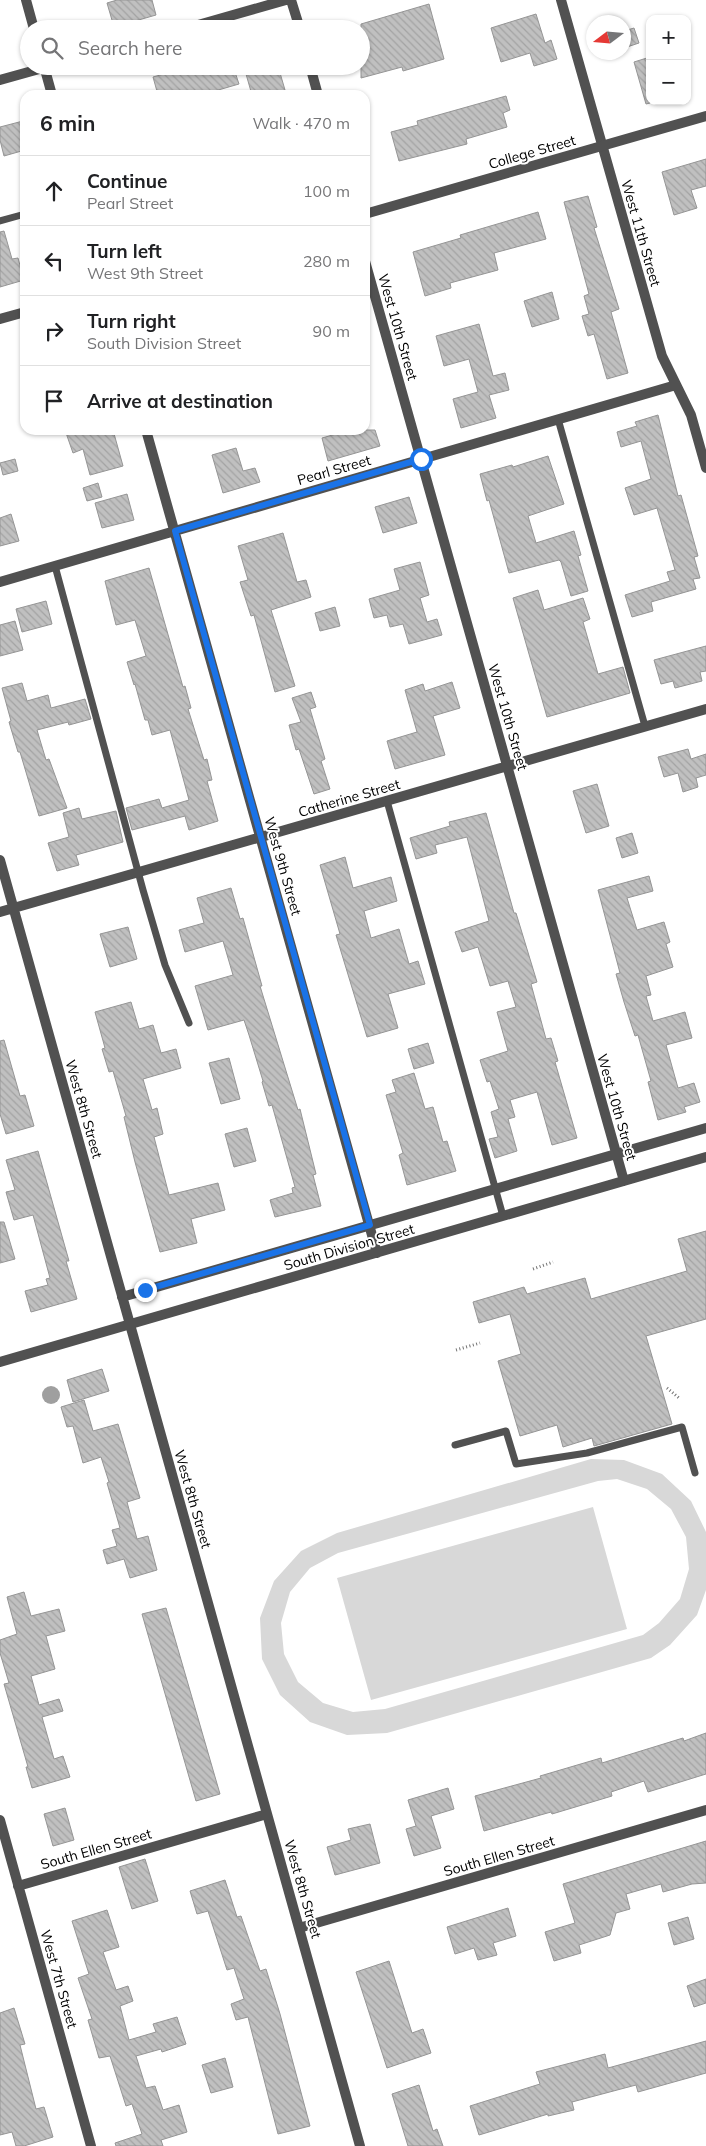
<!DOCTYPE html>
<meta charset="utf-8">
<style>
:root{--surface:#fff;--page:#f2f2f2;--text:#202124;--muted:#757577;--line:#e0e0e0}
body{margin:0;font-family:Mulish,sans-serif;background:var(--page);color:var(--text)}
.controls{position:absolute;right:15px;top:15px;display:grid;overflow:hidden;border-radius:10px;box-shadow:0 1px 4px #0004}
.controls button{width:45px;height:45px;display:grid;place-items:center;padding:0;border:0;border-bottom:1px solid var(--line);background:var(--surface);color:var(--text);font:25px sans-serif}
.compass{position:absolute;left:586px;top:15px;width:45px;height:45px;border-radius:50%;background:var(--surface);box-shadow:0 1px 4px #0004;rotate:254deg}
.stop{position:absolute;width:15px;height:15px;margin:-11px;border:4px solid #1a73e8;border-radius:50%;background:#fff}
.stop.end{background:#1a73e8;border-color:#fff;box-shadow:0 1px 5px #0008}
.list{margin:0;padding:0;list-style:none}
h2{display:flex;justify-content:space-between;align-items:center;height:65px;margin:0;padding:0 20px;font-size:21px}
h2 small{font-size:16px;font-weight:400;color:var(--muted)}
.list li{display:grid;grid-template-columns:32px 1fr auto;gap:15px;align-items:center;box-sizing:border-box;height:70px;padding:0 20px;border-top:1px solid var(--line)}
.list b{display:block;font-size:19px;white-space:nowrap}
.list p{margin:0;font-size:16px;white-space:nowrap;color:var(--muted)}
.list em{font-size:16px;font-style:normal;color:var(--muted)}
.icon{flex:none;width:28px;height:28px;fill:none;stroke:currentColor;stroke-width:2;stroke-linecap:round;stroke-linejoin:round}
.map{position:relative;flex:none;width:706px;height:2146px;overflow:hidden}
.search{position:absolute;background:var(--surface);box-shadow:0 1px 4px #0004;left:20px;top:20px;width:350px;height:55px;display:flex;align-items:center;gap:12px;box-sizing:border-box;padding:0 18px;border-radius:28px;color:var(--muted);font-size:19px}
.panel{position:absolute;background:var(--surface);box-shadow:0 1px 4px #0004;left:20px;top:90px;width:350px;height:345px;border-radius:15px}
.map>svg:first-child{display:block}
.green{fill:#d8d8d8;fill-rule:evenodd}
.water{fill:#9f9f9f}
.building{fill:url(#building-back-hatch);stroke:#959595}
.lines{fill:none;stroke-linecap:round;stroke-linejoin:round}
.path{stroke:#737373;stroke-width:3;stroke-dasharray:1 2.5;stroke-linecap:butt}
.service{stroke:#515151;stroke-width:7}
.minor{stroke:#515151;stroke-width:10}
.tertiary{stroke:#515151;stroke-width:10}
.route{stroke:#1a73e8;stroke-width:6}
.labels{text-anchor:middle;stroke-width:4;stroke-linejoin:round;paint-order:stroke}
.street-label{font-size:14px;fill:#000;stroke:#fff}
</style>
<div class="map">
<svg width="706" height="2146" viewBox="0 0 706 2146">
<defs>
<pattern id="building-back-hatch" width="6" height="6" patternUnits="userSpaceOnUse" patternTransform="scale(1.25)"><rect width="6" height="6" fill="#c0c0c0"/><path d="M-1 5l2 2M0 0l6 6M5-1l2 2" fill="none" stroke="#a3a3a3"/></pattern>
</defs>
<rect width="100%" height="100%" fill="#fff"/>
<path class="green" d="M591 1459 624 1460 662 1474 691 1501 706 1532V1590L697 1615 670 1645 651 1658 387 1733 347 1735 310 1722 280 1695 262 1659 260 1618 274 1581 301 1551 337 1533ZM617 1479 647 1489 671 1509 686 1537 689 1569 680 1599 659 1623 643 1635 385 1709 353 1712 323 1703 298 1682 284 1654 281 1623 290 1592 310 1568 338 1553 598 1481Z
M593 1507 627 1629 371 1700 337 1578Z"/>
<path class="water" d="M42 1395a9 9 0 1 1 18 0a9 9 0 1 1-18 0Z"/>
<path class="building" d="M117 0H152L156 15 114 27 107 3Z
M429 4 444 59 403 71 402 67 361 78V24Z
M536 14 545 43 551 40 557 59 534 66 530 53 501 62 491 28Z
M634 28 639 43 624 48V31Z
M650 57V103L646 104 634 62Z
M202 66H233L239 84 201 95H158L153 77 182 69V72Z
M271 66H278L285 90 269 95H252L246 74Z
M506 96 510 110 503 113 507 127 466 139 467 144 399 161 391 132 418 125 417 121Z
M23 121 25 130V150L4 156 0 140V127Z
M706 159V186L691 190 697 208 674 215 662 172Z
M588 196 597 227 594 228 619 309 611 312 628 373 607 379 594 334 588 336 582 316 589 314 584 296 589 294 564 202Z
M538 212 546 239 494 253 498 270 450 283 451 288 425 296 413 252 461 238 460 235Z
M4 231 12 259 18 258 24 280 0 287V232Z
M552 292 559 319 532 327 524 301Z
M479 324 493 376 505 373 509 390 489 395 496 418 461 428 453 399 478 392 469 359 444 366 436 336Z
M658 415 678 496 681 495 698 556 694 557 700 578 693 579 696 589 651 602 653 611 632 617 625 595 670 581 667 572 675 570 657 508 634 515 625 488 651 479 641 441 621 447 617 432 637 426 635 422Z
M65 430H113L123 466 90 475 83 449 73 453Z
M350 430H375L380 446 328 461 322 438Z
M236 448 243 471 255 468 260 482 223 493 212 455Z
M548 456 564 504 528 516 536 543 574 531 581 555 578 556 588 591 571 596 561 562 559 560 509 573 489 500 487 501 480 474 512 465 513 467Z
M15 459 18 471 3 475 0 463Z
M98 483 102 497 87 501 83 488Z
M127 494 134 520 102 528 95 503Z
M409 497 417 523 383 533 375 507Z
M11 514 19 541 0 546V518Z
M283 533 297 582 306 580 311 597 271 610 295 686 275 692 254 615 251 616 240 582 248 580 238 546Z
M420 562 429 595 420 598 427 622 437 619 442 635 409 644 403 624 390 627 387 615 374 618 369 599 400 590 394 569Z
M149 568 183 687 185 686 191 708 188 709 204 760 207 759 212 780 207 781 218 821 189 830 185 816 132 830 126 808 159 799 162 808 189 800 170 730 152 735 148 720H145L135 684 134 685 127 662 146 656 135 620 116 625 105 581Z
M538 590 544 610 583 598 590 619 583 622 598 674 623 667 630 693 547 717 513 598Z
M46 601 52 624 22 632 16 609Z
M335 607 340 626 320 631 315 613Z
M15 621 23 650 0 656V625Z
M706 646V671L700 672 702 681 675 688 673 681 661 684 654 660Z
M452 682 460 708 433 716 445 755 395 769 387 741 417 732 405 690 423 684 425 691Z
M22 683 27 701 48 695 51 708 85 699 91 719 69 725 68 722 37 730 46 760 49 759 67 808 39 816 20 752H18L9 722 11 721 2 688Z
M311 692 316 707 310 709 325 759 321 761 330 789 314 794 299 749 296 750 289 725 301 722 292 698Z
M688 749 691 759 706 754V775L696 778 698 787 683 792 678 773 664 777 658 757Z
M597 784 609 826 586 833 573 791Z
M79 808 82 819 116 811 123 842 76 855 79 865 57 871 48 843 69 837 63 813Z
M486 813 514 913H516L537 982 531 984 546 1039 551 1038 558 1061 555 1062 577 1138 552 1145 537 1092 510 1100 515 1117 508 1119 517 1151 495 1158 489 1139 498 1137 491 1112 499 1109 490 1081 487 1082 480 1060 508 1051 497 1012 516 1007 508 981 490 986 478 947 462 952 455 932 489 921 467 837 435 845 437 853 416 859 410 838 450 826 449 822Z
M632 833 638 853 622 858 616 838Z
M345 857 353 888 391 877 397 901 364 911 371 938 399 929 409 964 418 961 425 984 388 994 398 1028 367 1037 336 935 340 934 320 865Z
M649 876 653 891 627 898 637 930 664 922 670 942 666 944 673 967 646 976 651 995 646 996 653 1021 685 1012 692 1038 666 1045 678 1088 694 1083 700 1102 684 1107 686 1112 658 1120 648 1082 651 1081 638 1035 635 1036 624 1002 616 974 620 973 598 890Z
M231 888 240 919 243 918 262 986H260L298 1110 300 1109 316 1174 313 1175 321 1206 275 1217 270 1200 293 1193 292 1188 295 1187 272 1105 269 1106 262 1082 263 1081 249 1035 244 1020 208 1030 195 986 233 975 223 941 185 952 179 930 204 923 197 898Z
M128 927 137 959 110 967 100 934Z
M131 1002 139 1029 153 1025 161 1053 176 1049 181 1068 143 1079 152 1110 157 1108 163 1134 154 1137 169 1195 218 1183 225 1210 191 1219 197 1243 160 1252 135 1162 124 1117 126 1116 113 1071 109 1072 102 1049 105 1048 95 1012Z
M4 1040 20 1096 25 1095 34 1126 6 1134 0 1114V1041Z
M428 1043 434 1063 414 1069 408 1049Z
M229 1058 240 1099 221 1104 209 1063Z
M414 1073 425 1109 433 1107 443 1142 447 1141 456 1171 407 1185 399 1155 403 1153 386 1095 396 1092 392 1080Z
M247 1128 256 1161 234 1167 225 1134Z
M38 1151 69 1261H66L77 1299 31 1312 25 1291 48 1285 46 1279 50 1278 33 1215 14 1220 6 1192 15 1190 6 1160Z
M0 1222H4L15 1259 0 1263Z
M706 1231V1319L646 1336 672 1424 594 1446 592 1438 563 1447 557 1425 520 1436 498 1361 521 1354 510 1314 479 1323 473 1302 524 1287 527 1294 585 1278 591 1299 687 1271 678 1239Z
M102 1369 109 1391 73 1402 67 1380Z
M84 1400 93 1431 118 1424 140 1498 127 1502 137 1539 148 1536 157 1570 130 1578 124 1559 107 1564 103 1550 117 1546 112 1530 120 1528 107 1483 109 1482 101 1457 83 1463 73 1426 67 1427 61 1407Z
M24 1592 31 1616 59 1609 65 1631 46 1636 55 1669 31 1676 39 1705 59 1699 63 1711 42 1717 54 1759 63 1756 70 1777 32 1788 26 1767H28L4 1684 9 1683 0 1653V1640L17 1634 7 1597Z
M166 1608 220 1794 196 1801 142 1614Z
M706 1733V1774L648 1792 644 1781 611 1792 612 1796 552 1814 551 1812 484 1831 475 1796 541 1778 540 1776 601 1758 602 1763 683 1738 684 1741Z
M448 1788 454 1809 431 1816 441 1848 414 1856 406 1829 416 1826 408 1800Z
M65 1808 74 1840 53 1846 44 1814Z
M370 1824 380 1863 335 1875 327 1847 351 1840 348 1829Z
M706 1841V1883L692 1884 663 1892 661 1884 626 1894 630 1909 616 1913 610 1935 579 1945 581 1953 554 1961 545 1932 575 1923 563 1884Z
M145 1859 158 1901 132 1909 119 1867Z
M225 1880 237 1917 241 1916 260 1971 266 1969 280 2014 310 2126 278 2134 248 2017 236 2020 231 2004 244 1999 234 1968 227 1970 208 1911 197 1914 190 1891Z
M508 1908 516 1936 493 1943 497 1955 478 1960 474 1948 455 1954 447 1927Z
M107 1910 119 1947 103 1952 116 1990 128 1986 133 2001 120 2006 129 2040 156 2032 153 2024 177 2017 186 2044 162 2052 161 2049 136 2056 146 2088 155 2086 163 2110 179 2105 187 2132 161 2140 163 2146H116L115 2143 142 2134 132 2104 126 2106 110 2056 99 2058 88 2020 92 2019 78 1978 89 1974 72 1921Z
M688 1917 694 1939 674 1945 668 1923Z
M389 1961 412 2033 423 2029 431 2053 387 2068 356 1972Z
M706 1979V2003L694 2007 687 1986Z
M14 2008 25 2044 20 2045 36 2109 44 2107 53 2137 24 2146H16L12 2132 0 2135V2013Z
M706 2041V2073L638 2092 636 2085 572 2102 574 2110 548 2116V2114L479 2135 470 2106 540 2084 536 2072 605 2054 608 2068Z
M225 2058 233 2087 211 2093 202 2065Z
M419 2085 433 2131 437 2129 443 2146H408L392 2094Z"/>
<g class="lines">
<path class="path" d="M533 1269 553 1262
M456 1350 480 1343
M667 1388 679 1398"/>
<path class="service" d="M0 221 25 214
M558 419 645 726
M55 566 143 890 165 965 189 1023
M387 801 503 1216
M455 1445 506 1431 516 1464 587 1453 682 1427 695 1473"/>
<path class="minor" d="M26 0 34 29
M291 0 300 29
M561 0 662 356 691 415 706 468
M184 29 286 0
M44 66 52 95
M310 66 318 95
M0 80 50 66
M365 261 624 1181
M146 430 377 1253
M0 582 676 385
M0 860 360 2146
M0 912 706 709
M122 1297 706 1128
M0 1362 706 1157
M0 1820 91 2146
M18 1886 267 1814
M299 1928 706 1810"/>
<path class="tertiary" d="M365 214 706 116
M0 319 25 312"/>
</g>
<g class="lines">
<path class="route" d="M145 1290 370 1225 175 531 421 459"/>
</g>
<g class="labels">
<g class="street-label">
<text transform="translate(532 152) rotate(-16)" y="5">College Street</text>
<text transform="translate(641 233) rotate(74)" y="5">West 11th Street</text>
<text transform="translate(398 327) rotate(74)" y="5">West 10th Street</text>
<text transform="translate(334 470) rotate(-16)" y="5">Pearl Street</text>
<text transform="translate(508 717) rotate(74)" y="5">West 10th Street</text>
<text transform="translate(349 798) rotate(-16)" y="5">Catherine Street</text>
<text transform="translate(283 866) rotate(74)" y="5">West 9th Street</text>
<text transform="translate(617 1107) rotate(74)" y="5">West 10th Street</text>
<text transform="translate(84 1109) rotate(74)" y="5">West 8th Street</text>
<text transform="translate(349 1247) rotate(-16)" y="5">South Division Street</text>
<text transform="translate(193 1499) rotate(74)" y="5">West 8th Street</text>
<text transform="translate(96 1849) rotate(-16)" y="5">South Ellen Street</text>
<text transform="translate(499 1856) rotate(-16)" y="5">South Ellen Street</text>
<text transform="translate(303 1889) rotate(74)" y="5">West 8th Street</text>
<text transform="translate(59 1979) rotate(74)" y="5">West 7th Street</text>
</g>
</g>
</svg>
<div class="controls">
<button>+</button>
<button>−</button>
</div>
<svg class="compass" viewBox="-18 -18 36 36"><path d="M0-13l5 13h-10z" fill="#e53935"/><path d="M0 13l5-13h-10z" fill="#757577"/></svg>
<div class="stop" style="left:421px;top:459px"></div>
<div class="stop end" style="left:145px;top:1290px"></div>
<div class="search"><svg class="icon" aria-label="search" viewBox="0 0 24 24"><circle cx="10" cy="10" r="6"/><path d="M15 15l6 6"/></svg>Search here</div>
<section class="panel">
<h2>6 min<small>Walk · 470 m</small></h2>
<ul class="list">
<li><svg class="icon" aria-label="ahead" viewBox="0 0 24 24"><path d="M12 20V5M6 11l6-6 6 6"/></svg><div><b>Continue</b><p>Pearl Street</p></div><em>100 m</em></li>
<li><svg class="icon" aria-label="left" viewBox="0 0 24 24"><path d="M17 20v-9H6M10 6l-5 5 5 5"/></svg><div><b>Turn left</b><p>West 9th Street</p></div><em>280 m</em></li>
<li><svg class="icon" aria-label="right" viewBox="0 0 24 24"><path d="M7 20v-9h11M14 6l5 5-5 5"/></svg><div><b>Turn right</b><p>South Division Street</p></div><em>90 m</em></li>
<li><svg class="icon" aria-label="arrive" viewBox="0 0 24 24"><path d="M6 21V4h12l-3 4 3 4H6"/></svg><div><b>Arrive at destination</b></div></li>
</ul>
</section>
</div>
